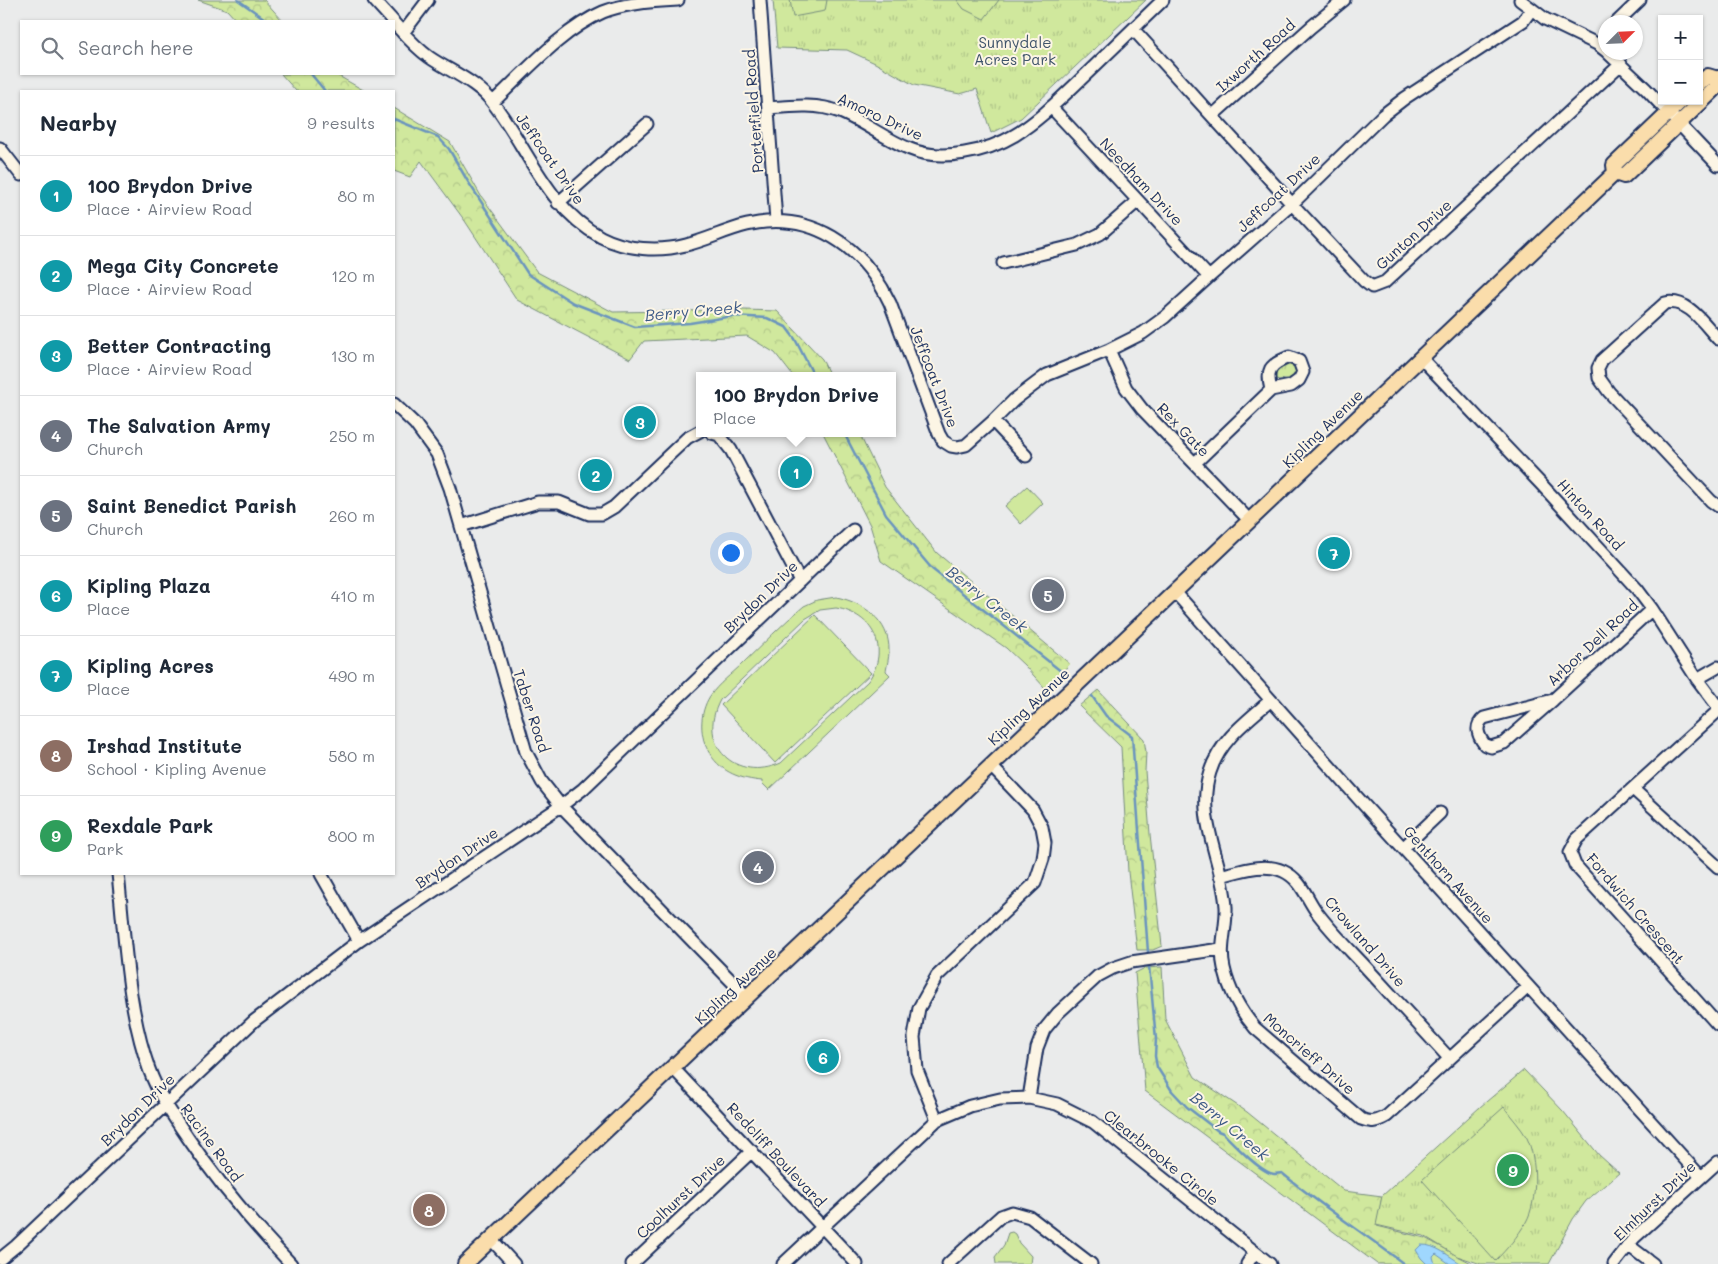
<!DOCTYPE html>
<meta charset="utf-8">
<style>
:root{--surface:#fff;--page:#f6f6f7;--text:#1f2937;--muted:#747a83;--line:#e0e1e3;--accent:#d1495b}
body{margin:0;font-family:Mali,sans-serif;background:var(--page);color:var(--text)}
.controls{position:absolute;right:15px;top:15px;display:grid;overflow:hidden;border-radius:0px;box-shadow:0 1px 4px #0004}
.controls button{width:45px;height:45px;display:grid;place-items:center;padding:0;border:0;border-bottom:1px solid var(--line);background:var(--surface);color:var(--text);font:25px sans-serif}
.compass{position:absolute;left:1598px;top:15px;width:45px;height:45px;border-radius:50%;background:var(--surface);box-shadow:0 1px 4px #0004;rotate:66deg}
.you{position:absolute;left:730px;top:552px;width:18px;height:18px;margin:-12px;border:4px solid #fff;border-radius:50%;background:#1a73e8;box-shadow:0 0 0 8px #1a73e833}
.badge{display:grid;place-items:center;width:32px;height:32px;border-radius:50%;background:var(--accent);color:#fff;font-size:16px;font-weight:700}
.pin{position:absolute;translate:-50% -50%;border:2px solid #fff;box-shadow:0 1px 5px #0006}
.popup{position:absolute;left:696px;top:372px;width:200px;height:65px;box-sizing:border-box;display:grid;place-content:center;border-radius:0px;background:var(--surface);filter:drop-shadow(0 1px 4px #0005);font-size:16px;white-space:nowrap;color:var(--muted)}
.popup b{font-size:19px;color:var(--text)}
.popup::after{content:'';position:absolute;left:50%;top:100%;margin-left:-10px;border:10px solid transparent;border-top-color:var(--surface)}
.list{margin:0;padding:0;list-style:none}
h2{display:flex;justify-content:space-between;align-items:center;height:65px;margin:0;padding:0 20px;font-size:21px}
h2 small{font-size:16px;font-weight:400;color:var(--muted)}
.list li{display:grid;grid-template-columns:32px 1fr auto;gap:15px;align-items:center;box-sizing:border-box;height:80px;padding:0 20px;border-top:1px solid var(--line)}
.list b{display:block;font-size:19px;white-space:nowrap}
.list p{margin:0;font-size:16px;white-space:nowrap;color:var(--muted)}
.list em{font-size:16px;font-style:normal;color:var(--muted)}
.icon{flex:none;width:28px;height:28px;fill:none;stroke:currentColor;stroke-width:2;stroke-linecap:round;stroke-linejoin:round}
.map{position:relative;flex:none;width:1718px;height:1264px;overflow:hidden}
.search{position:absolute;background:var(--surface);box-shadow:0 1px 4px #0004;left:20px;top:20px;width:375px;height:55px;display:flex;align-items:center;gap:12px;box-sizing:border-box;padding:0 18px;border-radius:0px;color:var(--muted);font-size:19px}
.panel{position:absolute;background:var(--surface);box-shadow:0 1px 4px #0004;left:20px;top:90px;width:375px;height:785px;border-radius:0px}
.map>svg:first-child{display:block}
.forest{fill:url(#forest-crowns);stroke:#768c7e}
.park{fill:url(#park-tufts);stroke:#768c7e}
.garden{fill:#d0e89d;stroke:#768c7e;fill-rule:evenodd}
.water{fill:#9fd7fe;stroke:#6a94be}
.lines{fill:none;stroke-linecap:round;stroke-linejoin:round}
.stream{stroke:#6a94be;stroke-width:2.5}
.minor-casing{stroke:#1b2f5e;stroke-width:15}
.major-casing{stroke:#1b2f5e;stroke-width:18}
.minor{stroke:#fcf5e5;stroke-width:11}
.major{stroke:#faddab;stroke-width:14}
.labels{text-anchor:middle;stroke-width:4;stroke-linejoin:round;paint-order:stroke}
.park-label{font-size:15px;fill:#3f546b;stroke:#fcf5e5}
.street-label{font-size:15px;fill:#1b2f5e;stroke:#fcf5e5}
.water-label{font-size:16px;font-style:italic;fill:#3c5986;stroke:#fcf5e5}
</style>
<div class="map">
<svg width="1718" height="1264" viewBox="0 0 1718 1264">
<defs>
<pattern id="forest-crowns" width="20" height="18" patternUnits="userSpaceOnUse" patternTransform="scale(1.25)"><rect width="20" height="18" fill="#d0e89d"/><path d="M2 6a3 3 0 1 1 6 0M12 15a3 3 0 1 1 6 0" fill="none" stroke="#b2c78a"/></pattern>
<pattern id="park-tufts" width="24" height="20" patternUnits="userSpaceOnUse" patternTransform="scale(1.25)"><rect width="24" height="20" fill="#d0e89d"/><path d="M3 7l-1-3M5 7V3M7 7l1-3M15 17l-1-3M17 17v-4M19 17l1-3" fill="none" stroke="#b2c78a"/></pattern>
</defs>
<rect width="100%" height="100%" fill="#eaebeb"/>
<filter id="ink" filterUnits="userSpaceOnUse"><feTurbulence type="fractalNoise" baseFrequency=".02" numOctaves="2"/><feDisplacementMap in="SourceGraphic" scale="10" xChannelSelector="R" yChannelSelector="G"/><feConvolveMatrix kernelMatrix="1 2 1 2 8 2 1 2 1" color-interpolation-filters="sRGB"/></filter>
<g filter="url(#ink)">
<path class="forest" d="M198 0H264L283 21H237L227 10Z
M281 74H335L365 91H296Z
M394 108 450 142 481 196 537 272 613 312 745 310 777 311 822 359 830 376H793L775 353 747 336 644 341 630 359 517 300 465 221 421 161 410 177 394 171Z
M823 433H859L885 487 937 553 1070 664 1045 688 1025 666 1006 648 881 561 870 525Z
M1098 690 1144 739 1146 752 1145 771 1150 834 1162 946 1153 950H1137L1128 872 1121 747 1079 706Z
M1162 967 1165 1019 1195 1077 1247 1112 1344 1191 1382 1196 1377 1226 1425 1238 1473 1264H1377L1145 1091 1135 973 1145 968Z"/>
<path class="park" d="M773 0H1146L1021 118 991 133 977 89 960 94 914 85 875 63 847 50 777 48Z
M1290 361 1299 365 1295 377 1280 380 1275 379V373L1285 363Z
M1524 1070 1563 1111 1599 1155 1619 1173 1586 1201 1573 1219 1549 1264H1481L1457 1256 1424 1236 1376 1225 1382 1196 1480 1107Z"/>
<path class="garden" d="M790 0H827L825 11 793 17Z
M957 0H999L984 19 964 9Z
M1027 486 1043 503 1021 524 1005 506Z
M836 597C863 602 890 621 889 651 889 658 887 665 886 671L890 675 769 790 762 783V781C741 779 722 773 710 754 699 737 699 713 710 696 718 684 732 674 742 664 763 644 782 624 804 606L817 600ZM836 608C873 614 891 649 868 681L781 763C736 783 696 745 720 700L805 619 820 610Z
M815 615 871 673 775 763 721 705Z
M1504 1107C1511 1117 1521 1127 1527 1138 1537 1159 1538 1201 1526 1222 1518 1236 1507 1249 1495 1261L1422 1180Z
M1012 1232 1015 1234 1019 1243 1031 1256 1030 1264H996L995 1257 1004 1245 1008 1233Z"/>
<path class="water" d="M1421 1245C1435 1244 1450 1257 1462 1264H1450L1436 1254 1433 1257 1435 1264H1427L1421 1258 1416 1250Z"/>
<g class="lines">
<path class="stream" d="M238 0 268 21
M311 74 325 91
M394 119 438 137 449 149 467 180 528 274 573 303 635 327 690 323 733 316 767 318 786 327 795 339 814 376
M844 433 886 514 932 569 1062 672
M1092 696 1106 716 1132 736 1148 952
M1149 966 1156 1039 1155 1056 1157 1067 1172 1091 1187 1107 1218 1131 1223 1133C1233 1143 1261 1173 1274 1174 1277 1174 1279 1173 1282 1173 1321 1206 1364 1233 1404 1264"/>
<g class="minor-casing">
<path id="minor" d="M374 0 393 21
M760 0 776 221
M1520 0 1545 19 1597 44 1606 51
M1617 22 1640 0
M394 23C405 35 415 47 429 57 449 71 478 82 493 103 528 148 547 208 601 237 626 250 659 252 686 245 707 240 726 230 747 225 811 210 863 246 890 303L939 434 943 441 951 446 957 447 966 445 993 421 1014 400 1047 375 1109 350 1143 333 1165 317 1209 277 1292 204 1383 115 1405 98 1523 21 1531 10
M1133 29 1292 204 1364 281 1372 287 1385 282 1621 64
M403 33 428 0
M1607 52 1646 89 1718 165
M493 102C524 73 563 29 603 12 625 3 654 1 678 0
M1051 107 1209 277
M769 108C792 106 817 103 840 112 864 122 885 139 910 149 941 162 987 152 1015 135 1038 121 1057 102 1076 84 1105 56 1134 28 1163 0
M1212 116 1311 27 1344 0
M0 148 21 175
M558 203 647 124
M1003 263 1077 245 1100 234 1138 201
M1718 339C1704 324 1688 298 1665 303L1602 360 1598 368 1599 378 1609 392 1711 501 1718 506
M1109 350 1126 388 1142 409 1250 521
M1421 358 1541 484 1637 589 1652 609 1697 679 1718 707
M394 404 415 424 437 454 450 488 526 752 542 782 561 806 747 997
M993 421 1026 456
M712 433 719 435 731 450 800 581
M1195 463 1271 390 1291 386 1299 380 1303 372 1299 361 1289 357C1269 365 1266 370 1271 390
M461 526 538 502H559L589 514H602L614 507 687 438 700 431
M1175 592 1365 806 1701 1177
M1697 679 1718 667
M1271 700C1247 721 1220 740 1210 772 1195 818 1223 861 1226 907 1227 928 1219 947 1224 968 1229 991 1240 1010 1255 1028L1361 1119C1371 1123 1377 1122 1387 1116L1528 987
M1553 700 1484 718C1474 726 1478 736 1485 745L1491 747 1504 743 1553 700 1652 609
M1718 711 1577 839 1570 852 1575 865 1718 1025
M1633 789 1718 867
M1403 848 1440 813
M118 874C125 938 127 1007 149 1069 158 1094 173 1116 188 1138 219 1184 253 1224 291 1264
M321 874 359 941
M1220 876C1240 871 1264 862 1283 871 1301 879 1306 897 1316 911 1330 930 1346 946 1362 963 1391 995 1420 1026 1449 1058
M673 1068 857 1264
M1029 1098 1037 1048 1044 1030 1058 1013 1098 976 1113 968 1131 962 1221 949
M937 1120 917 1070 914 1037 919 1008 937 976 1035 883 1043 859 1045 843 1042 827 1033 810 991 766
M492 1240 514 1264
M1628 1245 1653 1264
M0 1259 16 1246 254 1021 359 941 561 806 583 789 853 530
M632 1264 752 1151
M783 1264 937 1120 970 1106 1000 1099 1029 1098 1057 1104 1093 1122 1270 1264
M948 1264 1001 1216 1012 1212 1030 1217 1091 1264
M1247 1264 1255 1252
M1614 1264 1634 1238 1718 1162"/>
</g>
<g class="major-casing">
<path id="major" d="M1699 84 1708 76 1718 79
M1615 173 1624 176 1718 86V78
M1615 173 1614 165 1681 101
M465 1264 1183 584 1615 173"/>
</g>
<use href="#minor" class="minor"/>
<use href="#major" class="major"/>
</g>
</g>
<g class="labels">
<g class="park-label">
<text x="1015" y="48">Sunnydale<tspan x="1015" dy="17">Acres Park</tspan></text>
</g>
<g class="street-label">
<text transform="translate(1256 56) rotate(-42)" y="5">Ixworth Road</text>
<text transform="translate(754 111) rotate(-94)" y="5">Porterfield Road</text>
<text transform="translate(880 117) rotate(25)" y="5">Amoro Drive</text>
<text transform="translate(550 159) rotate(55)" y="5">Jeffcoat Drive</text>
<text transform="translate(1141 182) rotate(47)" y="5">Needham Drive</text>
<text transform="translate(1279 193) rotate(-43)" y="5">Jeffcoat Drive</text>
<text transform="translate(1414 235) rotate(-42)" y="5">Gunton Drive</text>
<text transform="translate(934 377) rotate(69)" y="5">Jeffcoat Drive</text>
<text transform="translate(1323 429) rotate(-44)" y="5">Kipling Avenue</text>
<text transform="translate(1183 430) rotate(46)" y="5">Rex Gate</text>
<text transform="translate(1590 515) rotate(48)" y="5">Hinton Road</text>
<text transform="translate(761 597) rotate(-44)" y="5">Brydon Drive</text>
<text transform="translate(1593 643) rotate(-43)" y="5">Arbor Dell Road</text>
<text transform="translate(1029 707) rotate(-43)" y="5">Kipling Avenue</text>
<text transform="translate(531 711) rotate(72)" y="5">Taber Road</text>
<text transform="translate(457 858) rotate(-34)" y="5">Brydon Drive</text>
<text transform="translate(1448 875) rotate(48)" y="5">Genthorn Avenue</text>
<text transform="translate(1635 909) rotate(49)" y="5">Fordwich Crescent</text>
<text transform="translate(1365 942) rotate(49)" y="5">Crowland Drive</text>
<text transform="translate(736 986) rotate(-43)" y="5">Kipling Avenue</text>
<text transform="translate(1309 1054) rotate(41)" y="5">Moncrieff Drive</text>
<text transform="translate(138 1110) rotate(-44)" y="5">Brydon Drive</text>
<text transform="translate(211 1143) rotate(54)" y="5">Racine Road</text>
<text transform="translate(776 1155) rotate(47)" y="5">Redcliff Boulevard</text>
<text transform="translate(1161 1158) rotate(39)" y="5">Clearbrooke Circle</text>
<text transform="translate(681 1197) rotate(-43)" y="5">Coolhurst Drive</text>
<text transform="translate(1655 1201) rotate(-44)" y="5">Elmhurst Drive</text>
</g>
<g class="water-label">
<text transform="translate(693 311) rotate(-5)" y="6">Berry Creek</text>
<text transform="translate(987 599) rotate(38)" y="6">Berry Creek</text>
<text transform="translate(1230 1126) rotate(40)" y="6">Berry Creek</text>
</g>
</g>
</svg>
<div class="controls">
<button>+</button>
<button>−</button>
</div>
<svg class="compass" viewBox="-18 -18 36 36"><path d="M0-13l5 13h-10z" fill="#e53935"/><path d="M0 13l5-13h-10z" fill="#747a83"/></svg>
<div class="you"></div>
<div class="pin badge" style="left:796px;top:472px;background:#0f9aa8">1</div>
<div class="popup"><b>100 Brydon Drive</b>Place</div>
<div class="pin badge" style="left:596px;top:475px;background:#0f9aa8">2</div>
<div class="pin badge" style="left:640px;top:422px;background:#0f9aa8">3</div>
<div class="pin badge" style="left:758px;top:867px;background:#6b7280">4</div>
<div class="pin badge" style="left:1048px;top:595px;background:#6b7280">5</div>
<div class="pin badge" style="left:823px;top:1057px;background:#0f9aa8">6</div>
<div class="pin badge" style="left:1334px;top:553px;background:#0f9aa8">7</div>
<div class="pin badge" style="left:429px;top:1210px;background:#8d6e63">8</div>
<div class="pin badge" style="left:1513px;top:1170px;background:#2e9e5b">9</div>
<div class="search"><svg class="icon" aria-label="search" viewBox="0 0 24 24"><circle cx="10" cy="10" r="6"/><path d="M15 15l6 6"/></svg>Search here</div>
<section class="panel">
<h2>Nearby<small>9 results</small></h2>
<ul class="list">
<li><span class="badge" style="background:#0f9aa8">1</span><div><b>100 Brydon Drive</b><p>Place · Airview Road</p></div><em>80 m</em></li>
<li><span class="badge" style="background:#0f9aa8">2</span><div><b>Mega City Concrete</b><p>Place · Airview Road</p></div><em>120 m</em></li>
<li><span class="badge" style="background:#0f9aa8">3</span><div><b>Better Contracting</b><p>Place · Airview Road</p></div><em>130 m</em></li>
<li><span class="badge" style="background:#6b7280">4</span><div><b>The Salvation Army</b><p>Church</p></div><em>250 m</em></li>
<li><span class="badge" style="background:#6b7280">5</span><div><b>Saint Benedict Parish</b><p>Church</p></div><em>260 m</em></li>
<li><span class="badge" style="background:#0f9aa8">6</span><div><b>Kipling Plaza</b><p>Place</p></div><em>410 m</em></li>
<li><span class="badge" style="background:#0f9aa8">7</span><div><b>Kipling Acres</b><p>Place</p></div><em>490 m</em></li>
<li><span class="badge" style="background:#8d6e63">8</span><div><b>Irshad Institute</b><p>School · Kipling Avenue</p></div><em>580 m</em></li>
<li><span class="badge" style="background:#2e9e5b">9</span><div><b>Rexdale Park</b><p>Park</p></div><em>800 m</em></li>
</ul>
</section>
</div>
